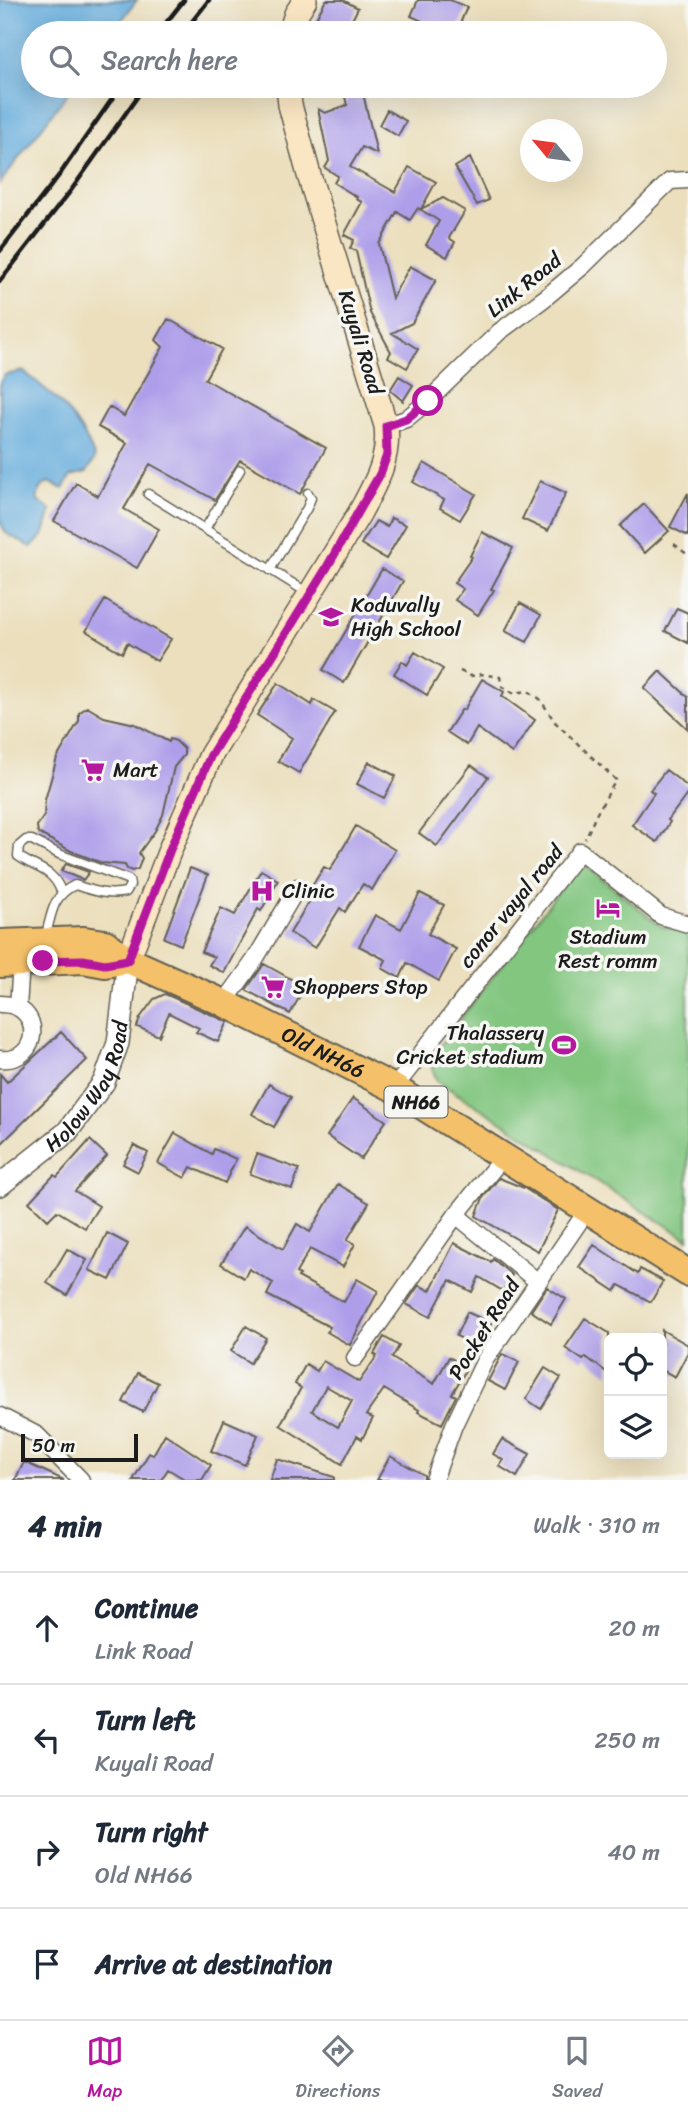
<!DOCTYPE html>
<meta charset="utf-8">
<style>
:root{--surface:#fff;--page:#f2f2f3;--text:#1f2937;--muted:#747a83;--line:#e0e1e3;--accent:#b5179e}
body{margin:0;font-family:Sriracha,sans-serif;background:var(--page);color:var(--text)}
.controls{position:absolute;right:21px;bottom:21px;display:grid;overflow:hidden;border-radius:10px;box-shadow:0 7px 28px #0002}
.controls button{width:63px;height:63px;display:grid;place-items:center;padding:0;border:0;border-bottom:2px solid var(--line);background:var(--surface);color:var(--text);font:35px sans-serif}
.compass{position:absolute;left:520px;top:119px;width:63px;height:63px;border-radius:50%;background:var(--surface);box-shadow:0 7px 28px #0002;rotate:299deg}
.scale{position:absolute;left:21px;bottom:18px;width:117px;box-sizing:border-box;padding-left:7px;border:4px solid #1c1c1c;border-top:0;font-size:19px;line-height:24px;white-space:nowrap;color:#1c1c1c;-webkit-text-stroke:5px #f6f6f2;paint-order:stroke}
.stop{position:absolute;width:21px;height:21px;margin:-16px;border:5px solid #b5179e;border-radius:50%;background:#fff}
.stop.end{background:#b5179e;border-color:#fff;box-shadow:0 2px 7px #0008}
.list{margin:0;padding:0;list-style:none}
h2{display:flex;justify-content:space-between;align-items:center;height:91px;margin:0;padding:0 28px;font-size:30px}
h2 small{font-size:23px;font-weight:400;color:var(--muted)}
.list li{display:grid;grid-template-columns:46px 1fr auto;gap:21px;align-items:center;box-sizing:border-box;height:112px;padding:0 28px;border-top:2px solid var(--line)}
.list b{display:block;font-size:26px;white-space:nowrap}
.list p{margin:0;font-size:23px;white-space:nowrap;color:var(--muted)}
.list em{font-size:23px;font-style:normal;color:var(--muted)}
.icon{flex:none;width:38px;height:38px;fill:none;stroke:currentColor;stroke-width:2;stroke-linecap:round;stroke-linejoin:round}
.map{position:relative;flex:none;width:688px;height:1480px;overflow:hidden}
.search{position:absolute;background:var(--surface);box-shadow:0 7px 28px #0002;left:21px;right:21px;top:21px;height:77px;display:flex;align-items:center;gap:18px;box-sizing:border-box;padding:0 24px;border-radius:38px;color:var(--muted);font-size:26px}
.sheet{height:539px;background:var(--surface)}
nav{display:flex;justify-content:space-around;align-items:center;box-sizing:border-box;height:98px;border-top:2px solid var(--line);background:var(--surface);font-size:19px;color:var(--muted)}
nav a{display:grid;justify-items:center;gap:4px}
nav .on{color:var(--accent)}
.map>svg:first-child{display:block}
.green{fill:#82c680;stroke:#4f714e;stroke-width:2}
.water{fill:#67addd;stroke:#42647c;stroke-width:2}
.building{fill:#ae9eea;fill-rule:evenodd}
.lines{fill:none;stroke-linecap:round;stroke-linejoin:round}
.service-casing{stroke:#646054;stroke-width:11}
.minor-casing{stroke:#646054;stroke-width:19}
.tertiary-casing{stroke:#646054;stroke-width:24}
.secondary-casing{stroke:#646054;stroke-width:26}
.primary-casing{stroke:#646054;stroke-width:30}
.path{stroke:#646054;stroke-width:2.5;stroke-dasharray:5 5;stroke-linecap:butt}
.service{stroke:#fff;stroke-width:8}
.minor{stroke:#fff;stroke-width:16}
.tertiary{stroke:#fff;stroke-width:21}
.secondary{stroke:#fbe6c3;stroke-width:23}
.primary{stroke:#f4c16a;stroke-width:26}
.rail{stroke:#1c1c1c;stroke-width:4.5}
.route{stroke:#b5179e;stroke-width:9}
.labels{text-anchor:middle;stroke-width:7;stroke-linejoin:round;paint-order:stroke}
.shield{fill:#f6f6f2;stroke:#5d5d5c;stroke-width:2}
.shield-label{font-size:19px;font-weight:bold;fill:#1c1c1c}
.street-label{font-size:21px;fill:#1c1c1c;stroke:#f6f6f2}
.poi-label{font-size:21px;fill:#1c1c1c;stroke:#f6f6f2;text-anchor:start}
</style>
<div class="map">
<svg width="688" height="1480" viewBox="0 0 688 1480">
<rect width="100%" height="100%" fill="#f6f6f2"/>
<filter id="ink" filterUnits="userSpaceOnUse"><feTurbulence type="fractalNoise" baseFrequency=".0143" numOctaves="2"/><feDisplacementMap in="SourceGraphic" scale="14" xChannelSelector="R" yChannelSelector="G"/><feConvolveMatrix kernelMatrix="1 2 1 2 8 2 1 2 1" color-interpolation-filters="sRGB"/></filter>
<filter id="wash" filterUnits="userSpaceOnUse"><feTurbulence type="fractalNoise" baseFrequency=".00686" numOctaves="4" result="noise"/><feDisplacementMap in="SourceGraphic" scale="28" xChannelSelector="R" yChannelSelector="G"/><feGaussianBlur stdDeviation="1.57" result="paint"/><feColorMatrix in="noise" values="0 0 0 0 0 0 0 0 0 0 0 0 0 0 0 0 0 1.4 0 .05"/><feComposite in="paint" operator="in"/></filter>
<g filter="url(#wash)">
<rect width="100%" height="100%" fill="#ebdfbd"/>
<path class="green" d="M581 862 661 926 688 932V1239L437 1081 429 1060Z"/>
<path class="water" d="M0 0H137L112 33H33V86H73L0 183Z
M23 371C56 396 80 419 95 458L87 472 71 476 63 489 49 482 40 488 37 500 51 510 43 536 31 547 6 533 0 522V382L5 375Z"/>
<g id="blocks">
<path class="building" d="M326 0H343L358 8 348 28 345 26 341 33H308Z
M418 0H450L467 7 456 33H439L427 28 429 24 411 16Z
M362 89 377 154 362 147 350 167 395 192 409 167 436 182 421 209 443 198 465 211 449 238 455 242 447 257 426 245 439 221 418 208 410 220 397 212 379 244 392 298 410 266 436 280 412 323 392 333 418 349 407 368 388 357 391 352 370 313 356 251 350 248 354 240 344 235 362 202 356 199 357 197 334 183 338 176 325 168 329 161 318 109 325 113 347 105 344 93Z
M387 110 406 121 398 136 379 125Z
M470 158 489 200 477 205 455 167Z
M168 319 222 349 205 379 326 448 300 494 240 460 215 500 150 464 124 509 159 529 137 568 54 521 76 483 98 496 127 443 98 427 109 407 124 416 163 347 156 340Z
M399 376 413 385 403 401 390 390Z
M424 463 476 494 460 520 440 508 444 500 413 482Z
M540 481 566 493 548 531 522 519Z
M688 493V536L670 527Z
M644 504 669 531 645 553 620 526Z
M391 518 406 525 386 559 361 544 376 521 387 527Z
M482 532 513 548 491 589 494 590 478 615 455 600 463 589 454 583 472 557 470 556Z
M382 569 403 581 344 683 323 670Z
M105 600 171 639 157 661 127 643 122 653 86 631Z
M520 603 541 615 527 642 505 631Z
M677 608 688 613V643L665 631Z
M415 652 443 669 427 695 394 674 402 661 407 665Z
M660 671 688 697V729L644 688Z
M482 679 504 692 502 696 535 720 512 753 477 728 467 745 447 732 462 709 464 710Z
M278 683 312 705 314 700 335 712 299 773 278 761 292 738 257 715Z
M87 707 104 717 135 724 169 742 170 739 176 741 184 749V755L174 767 163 815 155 831 139 853 142 858 138 869 132 871 127 869 125 865 102 863 71 851 38 833 37 826 44 816 45 800 57 758 79 721V713Z
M369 762 396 776 384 798 357 784Z
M471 765 488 777 437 846 419 833Z
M666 770 688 787V793L668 820 670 822 657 842 632 825 654 793 650 790Z
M356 826 395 850 372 890 363 884 345 912 340 908 315 948 290 933 315 892 310 889 324 867 330 870Z
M66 864 89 872 83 880 61 871Z
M190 868 208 875 181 945 164 938Z
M261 870 278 880 261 911 258 909 224 973 209 965 214 957 201 952 221 908 235 915Z
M420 893 444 905 428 934 456 949 439 981 407 963 400 978 382 968 386 960 359 946 375 915 401 929Z
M264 964 305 987 290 1014 246 990Z
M165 994 228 1022 218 1042 196 1032 199 1028 169 1013 159 1036 137 1027 140 1018 154 999Z
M61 1032 87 1060 0 1145V1074L7 1082Z
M269 1084 291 1097 274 1127 252 1114Z
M353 1098 386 1121 361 1159 327 1136Z
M175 1133 212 1154 214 1149 236 1159 225 1183 191 1167 185 1178 158 1163Z
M90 1140 107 1156 75 1191 99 1206 85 1228 57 1211 48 1220 29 1202 54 1175 57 1177Z
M134 1145 148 1153 138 1172 123 1164Z
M257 1154 299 1169 292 1189 250 1174Z
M499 1178 524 1188 558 1210 538 1251 476 1216 483 1198Z
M338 1184 369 1203 347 1240 355 1244 343 1267 310 1249 296 1273 300 1275 298 1277 344 1302 357 1279 378 1291 350 1345 327 1332 330 1327 267 1295 273 1283 249 1269 244 1278 221 1264 245 1226 283 1249 297 1224 310 1232Z
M107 1233 128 1244 110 1280 89 1270Z
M454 1243 491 1262 493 1259 512 1275 503 1291 479 1277 472 1292 450 1280 430 1317 406 1304 419 1285 430 1291Z
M594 1245 638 1274 640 1269 663 1281 651 1302 619 1285 615 1291 579 1267Z
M67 1249 87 1260 67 1295 47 1283Z
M547 1287 566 1299 551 1324 531 1311Z
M467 1312 491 1323 481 1347 456 1336Z
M585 1318 609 1333V1374L586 1357 583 1360 565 1348Z
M246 1326 266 1338 250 1363 231 1351Z
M662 1330 688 1345V1352L675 1377 662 1370Z
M384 1337 399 1346 392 1358 434 1384 449 1357 467 1368 452 1394 456 1396 442 1424 418 1412 419 1410 384 1389 366 1415 373 1418 362 1439 357 1436 342 1464 280 1425 301 1388 295 1384 306 1364 317 1371 323 1361 359 1382 377 1356 374 1354ZM326 1386 352 1401 338 1427 312 1411Z
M502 1354 519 1362 505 1390 488 1381Z
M545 1368 561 1378 541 1409 526 1399Z
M138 1373 158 1383 143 1412 123 1402Z
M224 1420 258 1435 245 1465 211 1451Z
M165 1434 211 1465 202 1480H186L168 1469 161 1480H133L149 1453 153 1455Z
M502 1439 530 1454 517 1477 499 1466 503 1460 493 1454Z
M390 1456 424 1475V1480H377Z
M277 1459 334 1477V1480H270Z
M24 1462 64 1480H15Z"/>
</g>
</g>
<g filter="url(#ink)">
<use href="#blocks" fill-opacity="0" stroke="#646054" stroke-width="2"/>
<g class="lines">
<g class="service-casing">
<path id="service" d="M148 494 308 593
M205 529 240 470
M270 570 307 508 311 498 308 493
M45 938C52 915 51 896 75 885 93 891 107 896 126 892L130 885 129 880 59 854 32 840H26L19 846 18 856C36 869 52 868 61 891"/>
</g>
<g class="minor-casing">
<path id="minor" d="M386 426 406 419 428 401 499 332 545 298 583 266 670 181 688 180
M224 1003 254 961 298 887
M0 1004C45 1003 41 1064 0 1059
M18 1007 21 963
M394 1088 580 851 661 916 688 924
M456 1215 538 1282
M355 1358 456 1215 503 1157
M0 1416 37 1435 81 1480
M434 1480 454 1425 485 1360 588 1209"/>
</g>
<g class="tertiary-casing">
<g id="tertiary">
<path id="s1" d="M0 1185 67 1132 104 1082 118 1043 128 960"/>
</g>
</g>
<g class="secondary-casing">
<path id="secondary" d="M290 33 296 14 305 0
M128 960 171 847 211 755 359 514C375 484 390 460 386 426L309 175 290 105 288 86"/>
</g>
<g class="primary-casing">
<g id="primary">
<path id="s2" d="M0 943 84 940 105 943 128 960 224 1003 394 1088 688 1273"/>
<path d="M0 964 83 960 105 964 128 960"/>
</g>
</g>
<path class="path" d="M674 544 688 555
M460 671 471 676 481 674 500 677 502 686 513 693 528 691 540 699 555 722 616 780 597 813 585 839"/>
<use href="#service" class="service"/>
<use href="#minor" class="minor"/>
<use href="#tertiary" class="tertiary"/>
<use href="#secondary" class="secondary"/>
<use href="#primary" class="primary"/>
<path class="rail" d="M158 33 184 0
M183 33 209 0
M0 251 60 174 121 86
M0 281 72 189 145 86"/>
</g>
</g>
<g class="lines" filter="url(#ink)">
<path class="route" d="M43 961 83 960 105 964 128 960 171 847 211 755 326 569 380 474 387 455 386 426 406 419 428 401"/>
</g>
<defs>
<g id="school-bare" transform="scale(1.89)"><path d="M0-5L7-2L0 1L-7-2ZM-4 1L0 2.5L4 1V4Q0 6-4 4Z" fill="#b5179e" stroke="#f6f6f2" stroke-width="2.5" paint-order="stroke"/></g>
<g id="supermarket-bare" transform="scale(1.89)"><path d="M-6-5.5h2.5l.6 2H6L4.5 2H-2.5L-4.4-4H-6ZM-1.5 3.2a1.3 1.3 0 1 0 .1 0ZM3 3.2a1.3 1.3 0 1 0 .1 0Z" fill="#b5179e" stroke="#f6f6f2" stroke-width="2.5" paint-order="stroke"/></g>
<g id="hospital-bare" transform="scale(1.89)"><path d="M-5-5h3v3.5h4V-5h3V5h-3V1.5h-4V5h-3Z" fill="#b5179e" stroke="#f6f6f2" stroke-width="2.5" paint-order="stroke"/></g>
<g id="hotel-bare" transform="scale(1.89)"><path d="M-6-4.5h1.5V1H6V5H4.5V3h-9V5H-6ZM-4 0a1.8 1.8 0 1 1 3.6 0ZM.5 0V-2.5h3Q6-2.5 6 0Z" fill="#b5179e" stroke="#f6f6f2" stroke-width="2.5" paint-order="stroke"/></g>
<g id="stadium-bare" transform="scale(1.89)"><path d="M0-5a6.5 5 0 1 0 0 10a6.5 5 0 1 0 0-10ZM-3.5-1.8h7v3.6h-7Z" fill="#b5179e" stroke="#f6f6f2" stroke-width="2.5" paint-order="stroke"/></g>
</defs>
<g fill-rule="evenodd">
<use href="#school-bare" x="331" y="617"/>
<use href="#supermarket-bare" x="93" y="770"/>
<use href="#hospital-bare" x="262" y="891"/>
<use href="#hotel-bare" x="608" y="908"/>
<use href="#supermarket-bare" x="273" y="987"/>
<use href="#stadium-bare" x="564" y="1045"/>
</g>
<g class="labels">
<rect class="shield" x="384.5" y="1086.5" width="63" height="31" rx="5"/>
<g class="shield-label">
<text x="416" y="1109">NH66</text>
</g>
<g class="street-label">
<text transform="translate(524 285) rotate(-39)" y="7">Link Road</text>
<text transform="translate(361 342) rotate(73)" y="7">Kuyali Road</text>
<text transform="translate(511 906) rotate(-51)" y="7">conor vayal road</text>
<text dy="7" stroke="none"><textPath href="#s2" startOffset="350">Old NH66</textPath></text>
<text dy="7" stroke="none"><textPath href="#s1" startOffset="136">Holow Way Road</textPath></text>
<text transform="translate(484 1329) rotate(-58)" y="7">Pocket Road</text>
</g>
<g class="poi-label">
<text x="351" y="612">Koduvally<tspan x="351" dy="24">High School</tspan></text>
<text x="113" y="777">Mart</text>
<text x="282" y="898">Clinic</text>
<text x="608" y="944" text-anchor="middle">Stadium<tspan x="608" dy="24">Rest romm</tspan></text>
<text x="293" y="994">Shoppers Stop</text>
<text x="544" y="1040" text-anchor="end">Thalassery<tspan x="544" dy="24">Cricket stadium</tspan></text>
</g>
</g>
</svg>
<div class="controls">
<button><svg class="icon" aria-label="locate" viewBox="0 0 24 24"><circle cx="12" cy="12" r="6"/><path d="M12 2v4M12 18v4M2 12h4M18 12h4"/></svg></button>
<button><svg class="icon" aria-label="layers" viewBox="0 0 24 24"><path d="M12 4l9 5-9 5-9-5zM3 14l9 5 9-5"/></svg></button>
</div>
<svg class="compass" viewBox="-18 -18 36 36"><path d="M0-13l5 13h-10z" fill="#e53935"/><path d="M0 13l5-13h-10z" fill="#747a83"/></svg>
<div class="scale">50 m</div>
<div class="stop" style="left:428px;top:401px"></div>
<div class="stop end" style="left:43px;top:961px"></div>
<div class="search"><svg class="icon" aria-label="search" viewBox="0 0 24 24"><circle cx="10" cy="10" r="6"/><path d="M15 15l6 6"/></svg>Search here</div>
</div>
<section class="sheet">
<h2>4 min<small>Walk · 310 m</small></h2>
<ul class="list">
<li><svg class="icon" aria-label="ahead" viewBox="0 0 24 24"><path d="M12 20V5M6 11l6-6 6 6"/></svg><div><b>Continue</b><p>Link Road</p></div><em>20 m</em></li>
<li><svg class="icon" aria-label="left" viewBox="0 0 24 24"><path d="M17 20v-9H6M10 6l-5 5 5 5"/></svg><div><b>Turn left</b><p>Kuyali Road</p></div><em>250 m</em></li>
<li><svg class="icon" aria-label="right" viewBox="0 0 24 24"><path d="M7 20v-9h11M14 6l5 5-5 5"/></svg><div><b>Turn right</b><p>Old NH66</p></div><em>40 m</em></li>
<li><svg class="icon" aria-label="arrive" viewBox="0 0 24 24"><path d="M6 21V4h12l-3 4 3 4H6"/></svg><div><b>Arrive at destination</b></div></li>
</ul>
</section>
<nav>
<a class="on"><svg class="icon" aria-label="map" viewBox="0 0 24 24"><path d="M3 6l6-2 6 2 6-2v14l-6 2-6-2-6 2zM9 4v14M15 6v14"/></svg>Map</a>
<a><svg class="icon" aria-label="directions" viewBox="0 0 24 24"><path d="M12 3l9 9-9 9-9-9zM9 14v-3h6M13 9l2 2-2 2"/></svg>Directions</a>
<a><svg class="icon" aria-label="saved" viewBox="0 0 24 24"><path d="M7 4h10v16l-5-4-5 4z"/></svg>Saved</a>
</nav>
